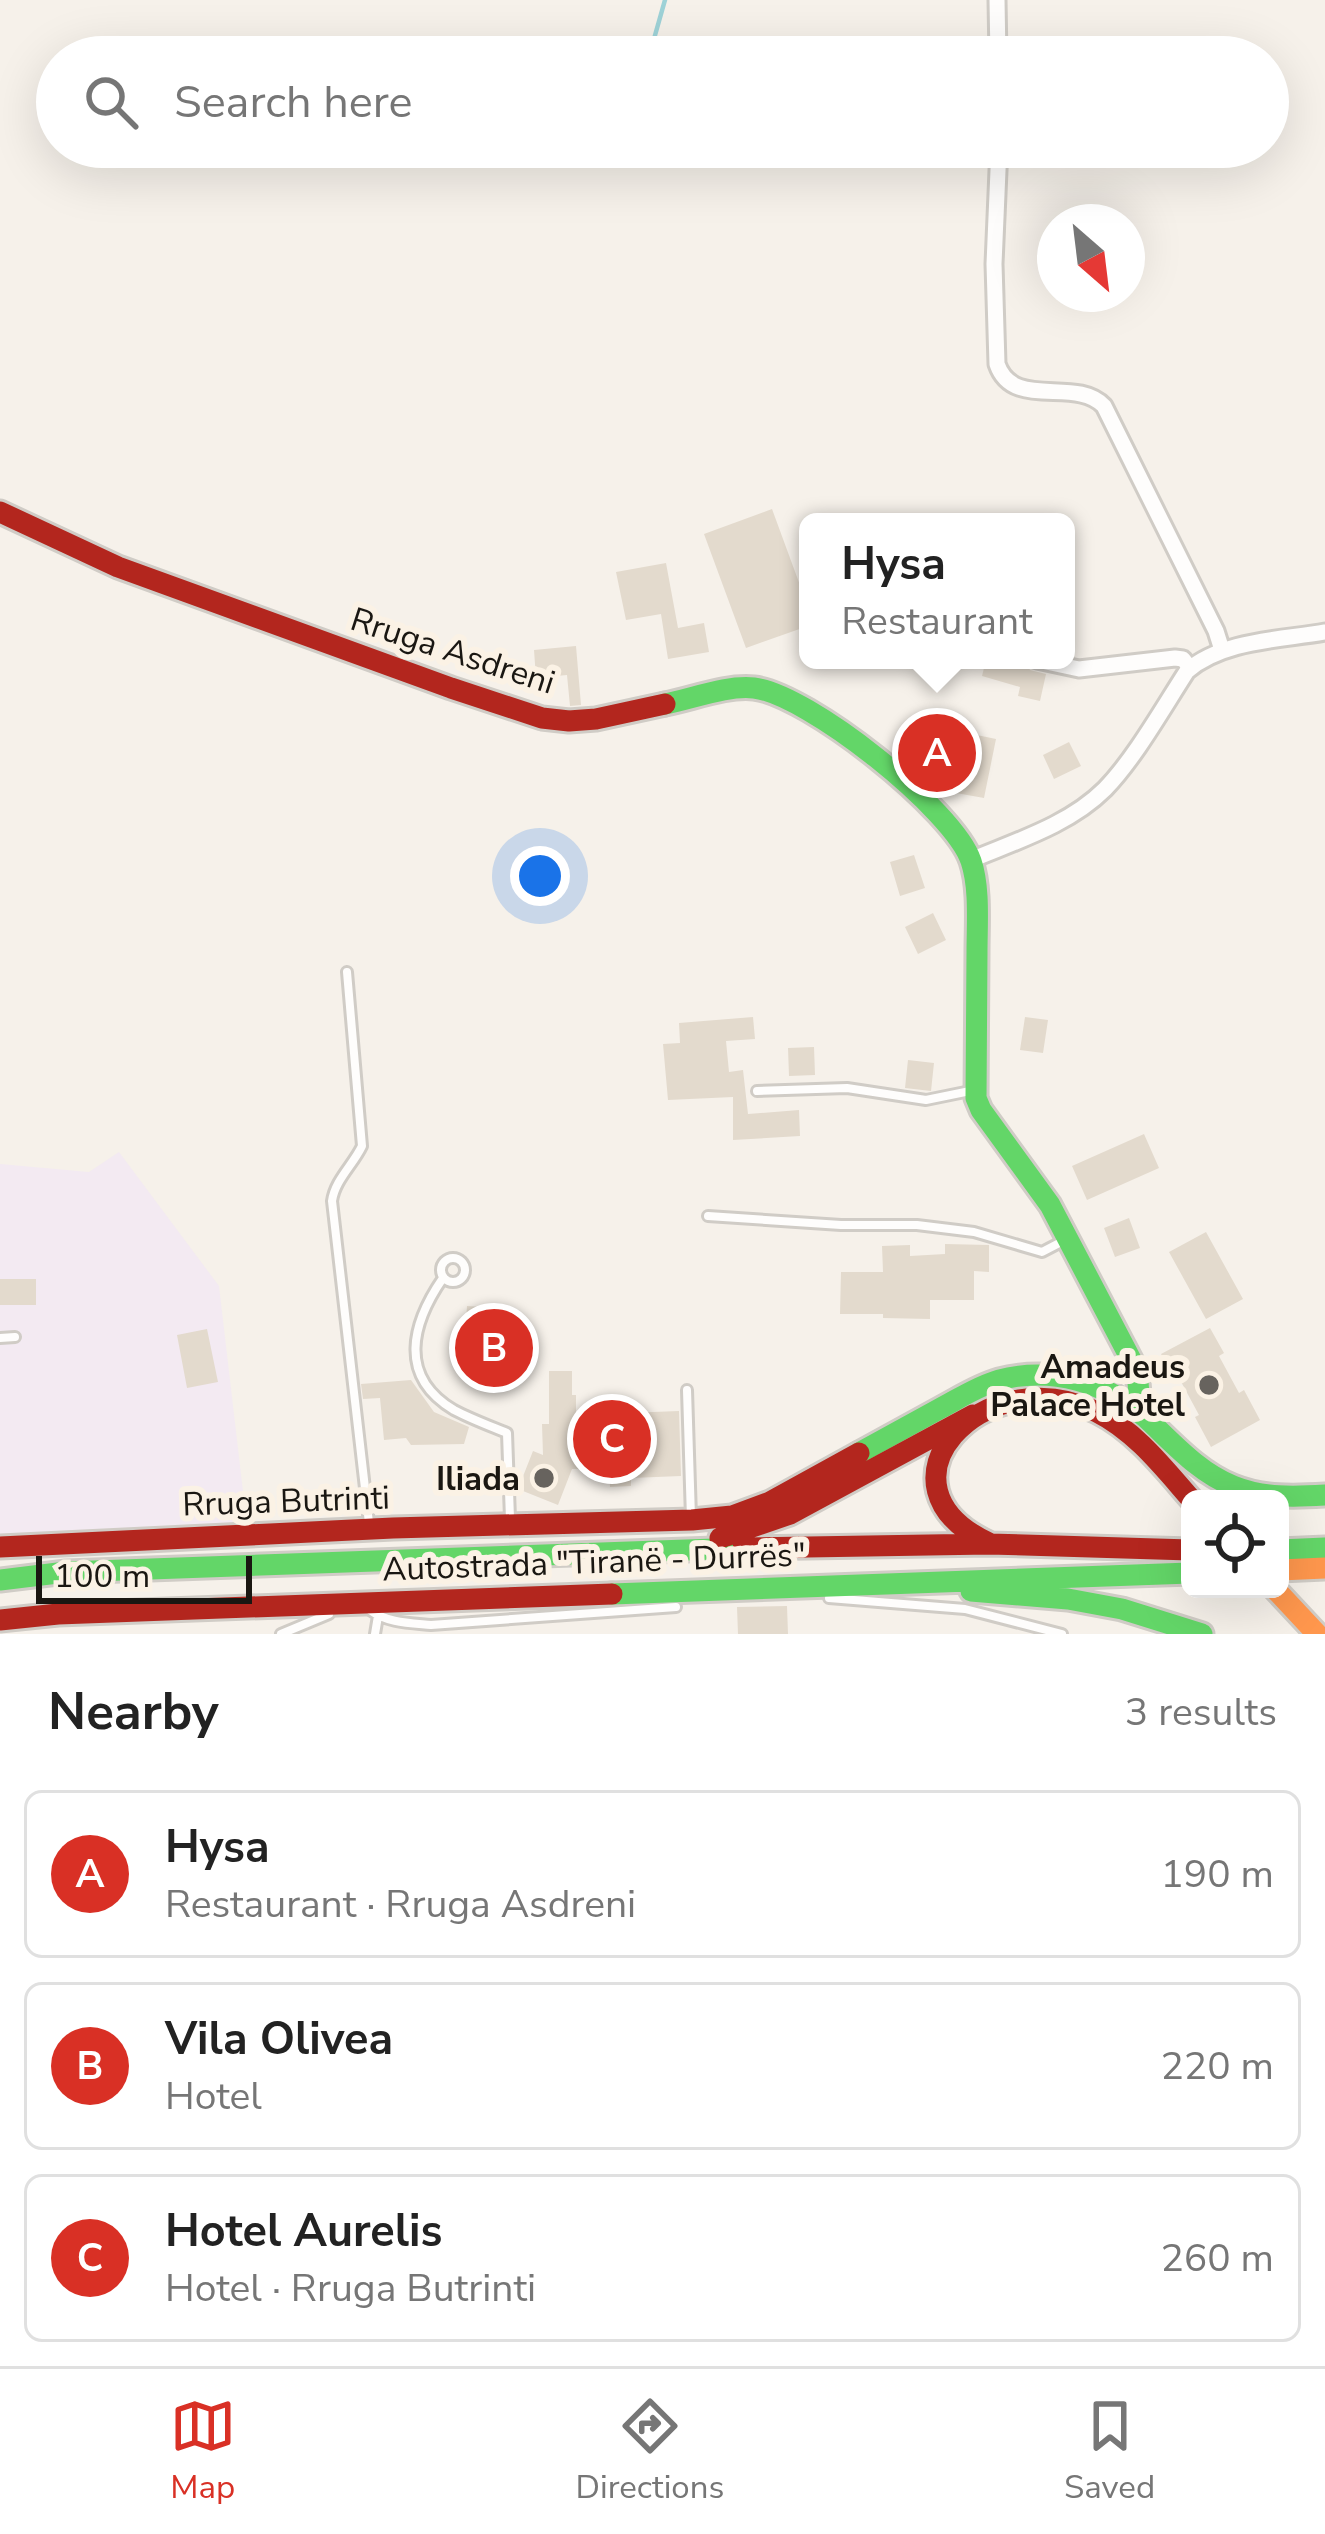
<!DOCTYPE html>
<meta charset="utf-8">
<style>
:root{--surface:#fff;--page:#f6f6f6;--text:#222;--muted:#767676;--line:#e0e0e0;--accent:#d93025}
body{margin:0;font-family:"Nunito Sans",sans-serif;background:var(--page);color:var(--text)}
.controls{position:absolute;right:36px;bottom:36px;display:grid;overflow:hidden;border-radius:18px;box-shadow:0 12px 48px #0002}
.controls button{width:108px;height:108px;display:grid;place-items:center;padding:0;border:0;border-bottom:3px solid var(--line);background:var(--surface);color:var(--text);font:60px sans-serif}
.compass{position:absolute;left:1037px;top:204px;width:108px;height:108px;border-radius:50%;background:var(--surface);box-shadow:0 12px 48px #0002;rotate:152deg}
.scale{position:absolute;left:36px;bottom:30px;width:216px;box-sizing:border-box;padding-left:12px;border:6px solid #1a1712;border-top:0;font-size:33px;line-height:42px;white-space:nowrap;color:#1a1712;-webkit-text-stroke:9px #fbf2e5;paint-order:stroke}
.you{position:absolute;left:540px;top:876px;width:42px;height:42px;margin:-30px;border:9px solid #fff;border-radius:50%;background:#1a73e8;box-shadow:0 0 0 18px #1a73e833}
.badge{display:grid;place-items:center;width:78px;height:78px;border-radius:50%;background:var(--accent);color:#fff;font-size:39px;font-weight:700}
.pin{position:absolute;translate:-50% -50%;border:6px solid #fff;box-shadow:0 3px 12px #0006}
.popup{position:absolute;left:799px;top:513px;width:276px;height:156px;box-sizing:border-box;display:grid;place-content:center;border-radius:18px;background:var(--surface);filter:drop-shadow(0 3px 9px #0005);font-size:39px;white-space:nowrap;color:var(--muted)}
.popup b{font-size:45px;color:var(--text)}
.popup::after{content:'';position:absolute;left:50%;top:100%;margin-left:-24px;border:24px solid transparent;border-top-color:var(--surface)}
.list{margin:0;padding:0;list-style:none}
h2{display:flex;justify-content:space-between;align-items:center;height:156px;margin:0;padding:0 48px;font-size:51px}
h2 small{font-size:39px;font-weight:400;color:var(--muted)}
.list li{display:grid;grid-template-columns:78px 1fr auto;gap:36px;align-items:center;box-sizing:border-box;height:168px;margin:0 24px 24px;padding:0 24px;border:3px solid var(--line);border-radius:18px}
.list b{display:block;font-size:45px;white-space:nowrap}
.list p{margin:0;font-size:39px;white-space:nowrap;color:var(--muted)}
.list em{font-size:39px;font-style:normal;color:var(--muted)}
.icon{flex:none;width:66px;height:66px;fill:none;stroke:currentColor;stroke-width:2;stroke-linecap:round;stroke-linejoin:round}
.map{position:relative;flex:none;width:1325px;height:1634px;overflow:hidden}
.search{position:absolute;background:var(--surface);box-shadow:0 12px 48px #0002;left:36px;right:36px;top:36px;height:132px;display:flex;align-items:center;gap:30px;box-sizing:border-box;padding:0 42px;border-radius:66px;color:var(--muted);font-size:45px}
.sheet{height:732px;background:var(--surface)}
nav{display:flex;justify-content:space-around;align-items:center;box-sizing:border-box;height:168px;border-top:3px solid var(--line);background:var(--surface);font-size:33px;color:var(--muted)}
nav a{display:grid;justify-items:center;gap:6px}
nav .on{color:var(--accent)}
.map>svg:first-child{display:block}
.commercial{fill:#f3eaf2}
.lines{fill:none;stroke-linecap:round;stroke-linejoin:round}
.stream{stroke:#9ed2d7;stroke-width:4.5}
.building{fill:#e3dacd}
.lane-casing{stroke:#d0ccc6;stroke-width:14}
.street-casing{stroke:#d0ccc6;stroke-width:21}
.fast-casing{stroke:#d0ccc6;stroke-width:27}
.slow-casing{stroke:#d0ccc6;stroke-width:27}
.jam-casing{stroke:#d0ccc6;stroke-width:27}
.lane{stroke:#fefdfc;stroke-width:8}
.street{stroke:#fefdfc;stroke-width:15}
.fast{stroke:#63d668;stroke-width:21}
.slow{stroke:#ff974d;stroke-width:21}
.jam{stroke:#b3261e;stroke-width:21}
.poi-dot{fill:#67635e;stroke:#fbf2e5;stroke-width:4.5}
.labels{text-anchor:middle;stroke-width:12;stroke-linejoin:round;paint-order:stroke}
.street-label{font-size:33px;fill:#1a1712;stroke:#fbf2e5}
.poi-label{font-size:33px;font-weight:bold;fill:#1a1712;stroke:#fbf2e5;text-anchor:end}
</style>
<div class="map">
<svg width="1325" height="1634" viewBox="0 0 1325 1634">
<rect width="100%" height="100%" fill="#f6f1ea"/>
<path class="commercial" d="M119 1152 219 1286 248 1534 0 1547V1164L89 1172Z"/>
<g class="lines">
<path class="stream" d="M638 57 650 53 665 0"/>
</g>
<path class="building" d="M772 509 808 607V626L746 648 704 534Z
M666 563 678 628 704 623 709 652 668 659 661 614 626 620 616 572Z
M576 646 581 705 570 706 567 675 536 678 534 650Z
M986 660H1025L1030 670 1046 674 1040 701 1018 696 1020 687 982 676Z
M924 715 954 719 953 730 996 739 984 798 956 793 962 767 919 762Z
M1069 742 1081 766 1054 779 1043 755Z
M914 855 925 888 900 896 890 862Z
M933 913 946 940 918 954 905 927Z
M753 1017 755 1039 726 1041 729 1072 743 1070 748 1114 799 1110 800 1136 733 1140V1097L668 1100 663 1044 680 1043 679 1023Z
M1025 1017 1048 1020 1043 1053 1020 1050Z
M814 1047 815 1075 789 1076 788 1048Z
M908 1060 934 1063 931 1091 905 1088Z
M1144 1134 1159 1168 1087 1200 1072 1166Z
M1129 1218 1140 1248 1115 1257 1104 1228Z
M1206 1232 1243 1299 1206 1319 1169 1252Z
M945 1244 989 1245V1272L974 1271V1300H930V1319L883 1318V1314H840L841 1272H883L882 1246 910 1245V1256L945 1254Z
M0 1279H36V1305H0Z
M467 1306 483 1307V1316L519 1311 520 1333 506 1336 508 1365 485 1368 479 1337 465 1336Z
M1210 1328 1224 1353 1219 1356 1239 1393 1244 1390 1260 1420 1211 1447 1195 1417 1199 1415 1179 1378 1175 1380 1161 1354Z
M207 1329 218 1382 187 1388 177 1335Z
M549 1371H572V1395H576V1415L679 1411 681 1476 631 1478V1486L610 1487 609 1468 572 1469 558 1505 518 1489 533 1451 543 1455 542 1424H549Z
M411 1380 434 1412 469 1427 464 1444 411 1445 406 1438 384 1440 380 1398 363 1399 361 1384Z
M787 1606 788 1634H738L737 1607Z"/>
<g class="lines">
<g class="lane-casing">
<path id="lane" d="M347 972 362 1146C353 1165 335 1180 332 1201L369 1523
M757 1091 847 1088 926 1100 975 1090
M708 1216 841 1225H917L974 1232 1042 1252 1067 1239
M441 1270a12 12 0 1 1 24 0a12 12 0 1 1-24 0Z
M443 1278C412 1323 397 1376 454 1410 471 1419 490 1426 507 1433L510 1519
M0 1338 15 1337
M687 1390 691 1518
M829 1598 965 1609 1062 1634
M370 1610C387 1623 410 1623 431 1625L676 1607
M281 1634 329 1614
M375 1634 378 1616"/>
</g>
<g class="street-casing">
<path id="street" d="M997 0 998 57
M999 147 994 264 997 364C1013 411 1076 376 1104 406L1216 631 1222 650
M1037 660 1079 669 1175 658 1183 659 1190 668
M971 860C1016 841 1069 825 1105 789 1135 758 1163 708 1187 671 1223 640 1280 640 1325 632"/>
</g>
<g class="fast-casing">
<path id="fast" d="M665 704C692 699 726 685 754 688 808 694 954 810 971 861 980 888 977 923 977 952 977 1001 976 1049 976 1098L981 1110 1050 1205 1137 1371 1139 1394 1131 1406
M859 1453C886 1438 914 1423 941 1408 960 1398 978 1386 999 1380 1052 1366 1106 1382 1146 1418 1173 1443 1198 1472 1233 1486 1262 1498 1294 1497 1325 1495
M1280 1550 1325 1548
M0 1580 66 1572 743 1548
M971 1591 1068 1599 1122 1609 1202 1634
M612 1594 1190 1573"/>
</g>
<g class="slow-casing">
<path id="slow" d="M1280 1570 1325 1568
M1275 1589 1317 1634"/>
</g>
<g class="jam-casing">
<path id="jam" d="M0 512 118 567 451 688 542 718 569 721 596 719 665 704
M720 1538 790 1514 973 1415
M991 1544C863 1486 983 1356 1097 1412 1135 1431 1163 1467 1191 1499
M0 1547 393 1528 692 1520 732 1516 770 1502 859 1453
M743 1548 989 1544 1190 1550
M0 1620 58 1614 612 1594"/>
</g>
<use href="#lane" class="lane"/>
<use href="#street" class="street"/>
<use href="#fast" class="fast"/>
<use href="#slow" class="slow"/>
<use href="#jam" class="jam"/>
</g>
<g class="poi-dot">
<circle cx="1209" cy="1385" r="12"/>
<circle cx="544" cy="1478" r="12"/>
</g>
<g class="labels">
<g class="street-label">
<text transform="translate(453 650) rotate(18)" y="12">Rruga Asdreni</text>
<text transform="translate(286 1500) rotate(-2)" y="12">Rruga Butrinti</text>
<text transform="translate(594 1561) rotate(-2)" y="12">Autostrada "Tiranë - Durrës"</text>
</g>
<g class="poi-label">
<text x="1185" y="1378">Amadeus<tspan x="1185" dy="38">Palace Hotel</tspan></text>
<text x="520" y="1490">Iliada</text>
</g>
</g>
</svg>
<div class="controls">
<button><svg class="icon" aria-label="locate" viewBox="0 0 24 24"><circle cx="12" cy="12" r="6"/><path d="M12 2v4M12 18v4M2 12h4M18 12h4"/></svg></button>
</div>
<svg class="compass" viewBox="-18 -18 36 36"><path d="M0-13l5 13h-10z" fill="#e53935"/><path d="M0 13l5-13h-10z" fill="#767676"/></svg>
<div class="scale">100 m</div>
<div class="you"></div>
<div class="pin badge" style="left:937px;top:753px">A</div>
<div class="popup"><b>Hysa</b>Restaurant</div>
<div class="pin badge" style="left:494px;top:1348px">B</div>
<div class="pin badge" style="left:612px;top:1439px">C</div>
<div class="search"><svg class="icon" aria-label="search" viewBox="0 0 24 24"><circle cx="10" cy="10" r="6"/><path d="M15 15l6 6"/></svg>Search here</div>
</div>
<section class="sheet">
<h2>Nearby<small>3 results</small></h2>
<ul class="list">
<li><span class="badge">A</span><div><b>Hysa</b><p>Restaurant · Rruga Asdreni</p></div><em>190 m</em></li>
<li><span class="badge">B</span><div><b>Vila Olivea</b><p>Hotel</p></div><em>220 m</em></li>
<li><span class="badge">C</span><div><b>Hotel Aurelis</b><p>Hotel · Rruga Butrinti</p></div><em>260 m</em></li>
</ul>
</section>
<nav>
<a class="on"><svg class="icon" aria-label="map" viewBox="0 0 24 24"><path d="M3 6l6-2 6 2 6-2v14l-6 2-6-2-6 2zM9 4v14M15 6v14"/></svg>Map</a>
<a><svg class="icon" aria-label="directions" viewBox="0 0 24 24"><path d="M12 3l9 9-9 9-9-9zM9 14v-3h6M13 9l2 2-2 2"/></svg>Directions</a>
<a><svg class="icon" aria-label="saved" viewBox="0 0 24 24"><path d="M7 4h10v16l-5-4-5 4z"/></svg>Saved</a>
</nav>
